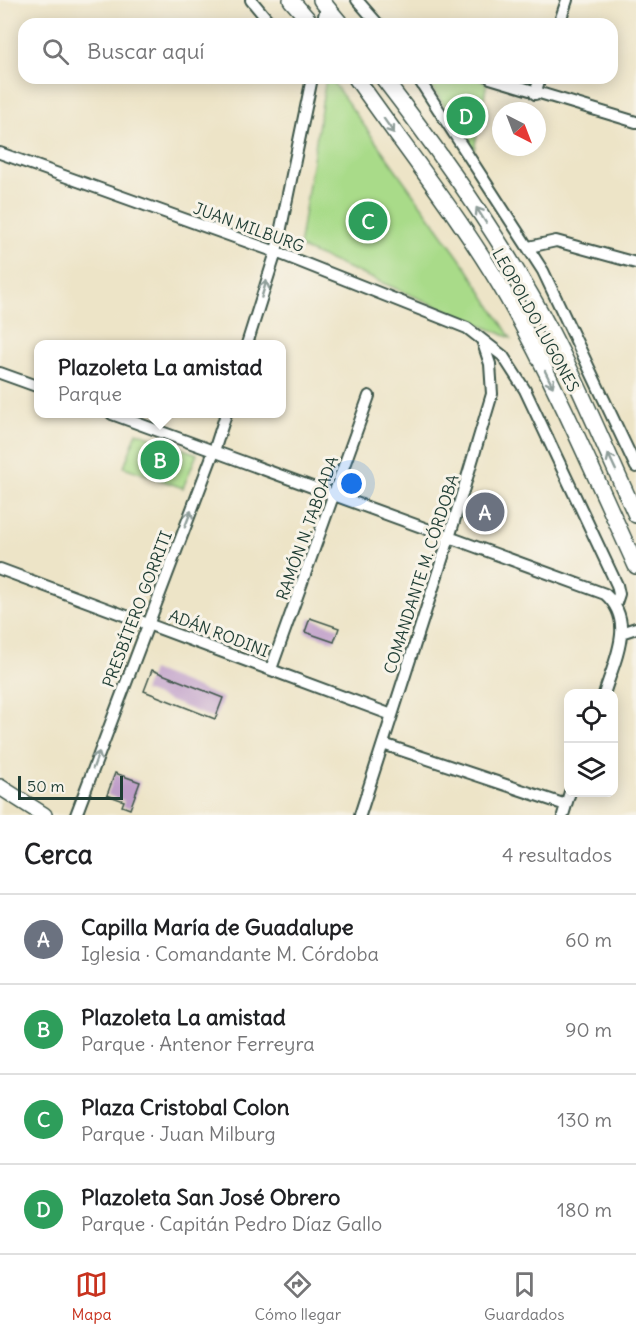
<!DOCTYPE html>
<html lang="es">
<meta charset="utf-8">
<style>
:root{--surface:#fff;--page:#f2f2f2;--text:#202124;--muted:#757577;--line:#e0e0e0;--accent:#c8321e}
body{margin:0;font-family:Delius,sans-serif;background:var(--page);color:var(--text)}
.controls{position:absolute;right:18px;bottom:18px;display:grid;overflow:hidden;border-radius:12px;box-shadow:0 3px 15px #0003}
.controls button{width:54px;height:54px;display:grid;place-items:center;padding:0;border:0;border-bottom:2px solid var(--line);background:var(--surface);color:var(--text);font:30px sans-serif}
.compass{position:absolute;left:492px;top:102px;width:54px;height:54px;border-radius:50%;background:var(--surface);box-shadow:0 3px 15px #0003;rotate:138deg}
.scale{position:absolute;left:18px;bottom:15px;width:105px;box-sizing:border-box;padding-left:6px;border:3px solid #1f3d34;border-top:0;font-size:16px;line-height:21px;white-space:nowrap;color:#1f3d34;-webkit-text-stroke:4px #f7f3e8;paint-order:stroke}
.you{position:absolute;left:352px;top:484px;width:21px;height:21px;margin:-15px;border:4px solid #fff;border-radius:50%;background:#1a73e8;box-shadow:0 0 0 9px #1a73e833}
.badge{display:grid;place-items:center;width:39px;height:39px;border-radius:50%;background:var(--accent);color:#fff;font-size:20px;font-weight:700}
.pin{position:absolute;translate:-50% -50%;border:3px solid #fff;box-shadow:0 2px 6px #0006}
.popup{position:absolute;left:34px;top:340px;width:252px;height:78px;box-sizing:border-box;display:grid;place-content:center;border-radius:12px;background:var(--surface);filter:drop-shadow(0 2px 4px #0005);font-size:20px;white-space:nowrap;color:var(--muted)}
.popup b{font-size:22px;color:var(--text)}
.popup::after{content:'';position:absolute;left:50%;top:100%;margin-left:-12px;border:12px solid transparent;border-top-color:var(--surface)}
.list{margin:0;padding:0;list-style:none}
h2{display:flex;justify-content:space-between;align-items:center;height:78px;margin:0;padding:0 24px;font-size:26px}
h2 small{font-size:20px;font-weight:400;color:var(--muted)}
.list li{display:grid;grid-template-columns:39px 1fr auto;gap:18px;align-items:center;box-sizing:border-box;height:90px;padding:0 24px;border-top:2px solid var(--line)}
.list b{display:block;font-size:22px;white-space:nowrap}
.list p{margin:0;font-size:20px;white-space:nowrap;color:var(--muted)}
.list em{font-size:20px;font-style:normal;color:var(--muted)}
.icon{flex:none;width:33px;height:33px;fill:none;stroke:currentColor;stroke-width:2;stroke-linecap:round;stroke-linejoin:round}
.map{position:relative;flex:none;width:636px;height:815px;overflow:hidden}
.search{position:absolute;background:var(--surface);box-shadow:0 3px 15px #0003;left:18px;right:18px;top:18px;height:66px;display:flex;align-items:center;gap:15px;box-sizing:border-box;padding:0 21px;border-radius:18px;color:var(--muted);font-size:22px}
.sheet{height:438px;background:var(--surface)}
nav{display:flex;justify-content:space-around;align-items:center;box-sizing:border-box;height:84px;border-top:2px solid var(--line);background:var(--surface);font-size:16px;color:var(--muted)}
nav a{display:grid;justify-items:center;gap:3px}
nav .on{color:var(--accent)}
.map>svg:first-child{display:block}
.green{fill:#a9db89;stroke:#648c5e;stroke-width:1.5}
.building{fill:#bf9ec9}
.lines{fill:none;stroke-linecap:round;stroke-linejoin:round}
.minor-casing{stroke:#3e564a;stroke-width:14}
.secondary-casing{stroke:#3e564a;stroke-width:18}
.minor{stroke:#fff;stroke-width:10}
.secondary{stroke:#fff;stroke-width:15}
.oneway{stroke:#8f9e9a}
.labels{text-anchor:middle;stroke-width:6;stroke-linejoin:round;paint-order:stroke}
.street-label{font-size:16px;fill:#1f3d34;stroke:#f7f3e8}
</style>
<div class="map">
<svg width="636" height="815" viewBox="0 0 636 815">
<rect width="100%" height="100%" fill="#f7f3e8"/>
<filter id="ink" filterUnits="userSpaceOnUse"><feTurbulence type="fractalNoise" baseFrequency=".0167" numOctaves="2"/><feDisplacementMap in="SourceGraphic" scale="12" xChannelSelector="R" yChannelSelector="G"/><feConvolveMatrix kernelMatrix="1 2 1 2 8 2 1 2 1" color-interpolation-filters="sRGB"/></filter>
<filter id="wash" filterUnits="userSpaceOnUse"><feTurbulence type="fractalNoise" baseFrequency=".008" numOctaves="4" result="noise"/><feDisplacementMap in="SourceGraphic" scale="24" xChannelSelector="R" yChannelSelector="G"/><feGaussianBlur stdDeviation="1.35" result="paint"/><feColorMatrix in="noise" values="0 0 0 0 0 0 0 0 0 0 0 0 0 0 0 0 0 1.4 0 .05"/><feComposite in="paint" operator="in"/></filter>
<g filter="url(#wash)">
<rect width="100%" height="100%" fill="#ede4c7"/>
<path class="green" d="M326 78H330L468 270 511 338 299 247Z
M426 78H475L487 82 474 150Z
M137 432 197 454 183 488 124 467Z"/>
<g id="blocks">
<path class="building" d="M310 618 339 628 334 642 305 632Z
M152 670 223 698 215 719 144 691Z
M115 773 140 782 130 809 122 806 124 801 107 795Z"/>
</g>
</g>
<g filter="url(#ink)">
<use href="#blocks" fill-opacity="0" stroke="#3e564a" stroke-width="1.5"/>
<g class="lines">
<g class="minor-casing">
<path id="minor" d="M251 0 271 24
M357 0 378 24
M322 24 327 4
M559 24 567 0
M418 78 543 271 636 467
M490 78 636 122
M535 94 540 78
M0 153 276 252 467 328 503 356 525 390 617 585 619 594 616 603
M529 247 556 241 636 263
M247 344 276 252 312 78
M0 373 39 387
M112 414 605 594C636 621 615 659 604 694
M0 569 392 715
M624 632 636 628
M271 669 369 396
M383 744 566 805
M76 815 214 451 226 414
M360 815 449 538 492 394 490 364 482 340
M563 815 570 792"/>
</g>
<g class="secondary-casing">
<path id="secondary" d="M291 0 312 24
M321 0 341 24
M356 78C407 151 464 222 508 299 556 385 595 476 636 566
M383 78C437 148 488 220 532 297 572 366 602 442 636 515
M0 787 44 815"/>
</g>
<use href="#minor" class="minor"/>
<use href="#secondary" class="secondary"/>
</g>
<defs><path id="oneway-shaft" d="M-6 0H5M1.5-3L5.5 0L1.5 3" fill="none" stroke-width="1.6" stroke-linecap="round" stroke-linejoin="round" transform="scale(1.5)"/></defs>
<g class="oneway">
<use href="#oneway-shaft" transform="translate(389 126) rotate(55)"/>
<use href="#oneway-shaft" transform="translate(481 215) rotate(-122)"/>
<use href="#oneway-shaft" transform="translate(264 289) rotate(-73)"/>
<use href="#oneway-shaft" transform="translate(549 379) rotate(64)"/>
<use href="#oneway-shaft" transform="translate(612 462) rotate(-115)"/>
<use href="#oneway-shaft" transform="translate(188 519) rotate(-69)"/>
<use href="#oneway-shaft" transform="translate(96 760) rotate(-70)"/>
</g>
</g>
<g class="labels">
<g class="street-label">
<text transform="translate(249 227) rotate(20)" y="6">JUAN MILBURG</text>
<text transform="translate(536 320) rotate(61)" y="6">LEOPOLDO LUGONES</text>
<text transform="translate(307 528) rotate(-70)" y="6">RAMÓN N. TABOADA</text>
<text transform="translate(421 574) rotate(-72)" y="6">COMANDANTE M. CÓRDOBA</text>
<text transform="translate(137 609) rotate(-69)" y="6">PRESBÍTERO GORRITI</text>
<text transform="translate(219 633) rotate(21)" y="6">ADÁN RODINI</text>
</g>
</g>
</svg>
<div class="controls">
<button><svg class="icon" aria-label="locate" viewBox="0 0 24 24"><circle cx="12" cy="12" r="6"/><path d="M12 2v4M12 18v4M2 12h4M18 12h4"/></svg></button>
<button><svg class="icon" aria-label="layers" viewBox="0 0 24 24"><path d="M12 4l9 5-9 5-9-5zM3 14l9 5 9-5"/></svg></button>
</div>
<svg class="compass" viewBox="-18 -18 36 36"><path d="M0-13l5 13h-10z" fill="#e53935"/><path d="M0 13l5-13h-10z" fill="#757577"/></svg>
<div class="scale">50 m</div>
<div class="you"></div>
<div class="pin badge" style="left:485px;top:512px;background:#6b7280">A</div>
<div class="pin badge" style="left:160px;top:460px;background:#2e9e5b">B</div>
<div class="popup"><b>Plazoleta La amistad</b>Parque</div>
<div class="pin badge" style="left:368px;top:221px;background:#2e9e5b">C</div>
<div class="pin badge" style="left:466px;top:116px;background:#2e9e5b">D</div>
<div class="search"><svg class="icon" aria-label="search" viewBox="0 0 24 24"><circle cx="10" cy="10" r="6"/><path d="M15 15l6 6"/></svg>Buscar aquí</div>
</div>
<section class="sheet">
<h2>Cerca<small>4 resultados</small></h2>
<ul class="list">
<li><span class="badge" style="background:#6b7280">A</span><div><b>Capilla María de Guadalupe</b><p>Iglesia · Comandante M. Córdoba</p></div><em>60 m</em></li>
<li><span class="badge" style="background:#2e9e5b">B</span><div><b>Plazoleta La amistad</b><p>Parque · Antenor Ferreyra</p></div><em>90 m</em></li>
<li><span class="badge" style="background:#2e9e5b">C</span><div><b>Plaza Cristobal Colon</b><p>Parque · Juan Milburg</p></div><em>130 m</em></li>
<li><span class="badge" style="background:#2e9e5b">D</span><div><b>Plazoleta San José Obrero</b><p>Parque · Capitán Pedro Díaz Gallo</p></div><em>180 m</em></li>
</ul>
</section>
<nav>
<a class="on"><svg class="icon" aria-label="map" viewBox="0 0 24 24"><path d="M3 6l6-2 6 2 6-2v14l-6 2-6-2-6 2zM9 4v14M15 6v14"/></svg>Mapa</a>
<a><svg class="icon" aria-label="directions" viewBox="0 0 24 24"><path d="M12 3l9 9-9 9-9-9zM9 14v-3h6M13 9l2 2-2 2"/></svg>Cómo llegar</a>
<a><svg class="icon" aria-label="saved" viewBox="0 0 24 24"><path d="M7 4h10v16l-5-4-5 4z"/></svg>Guardados</a>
</nav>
